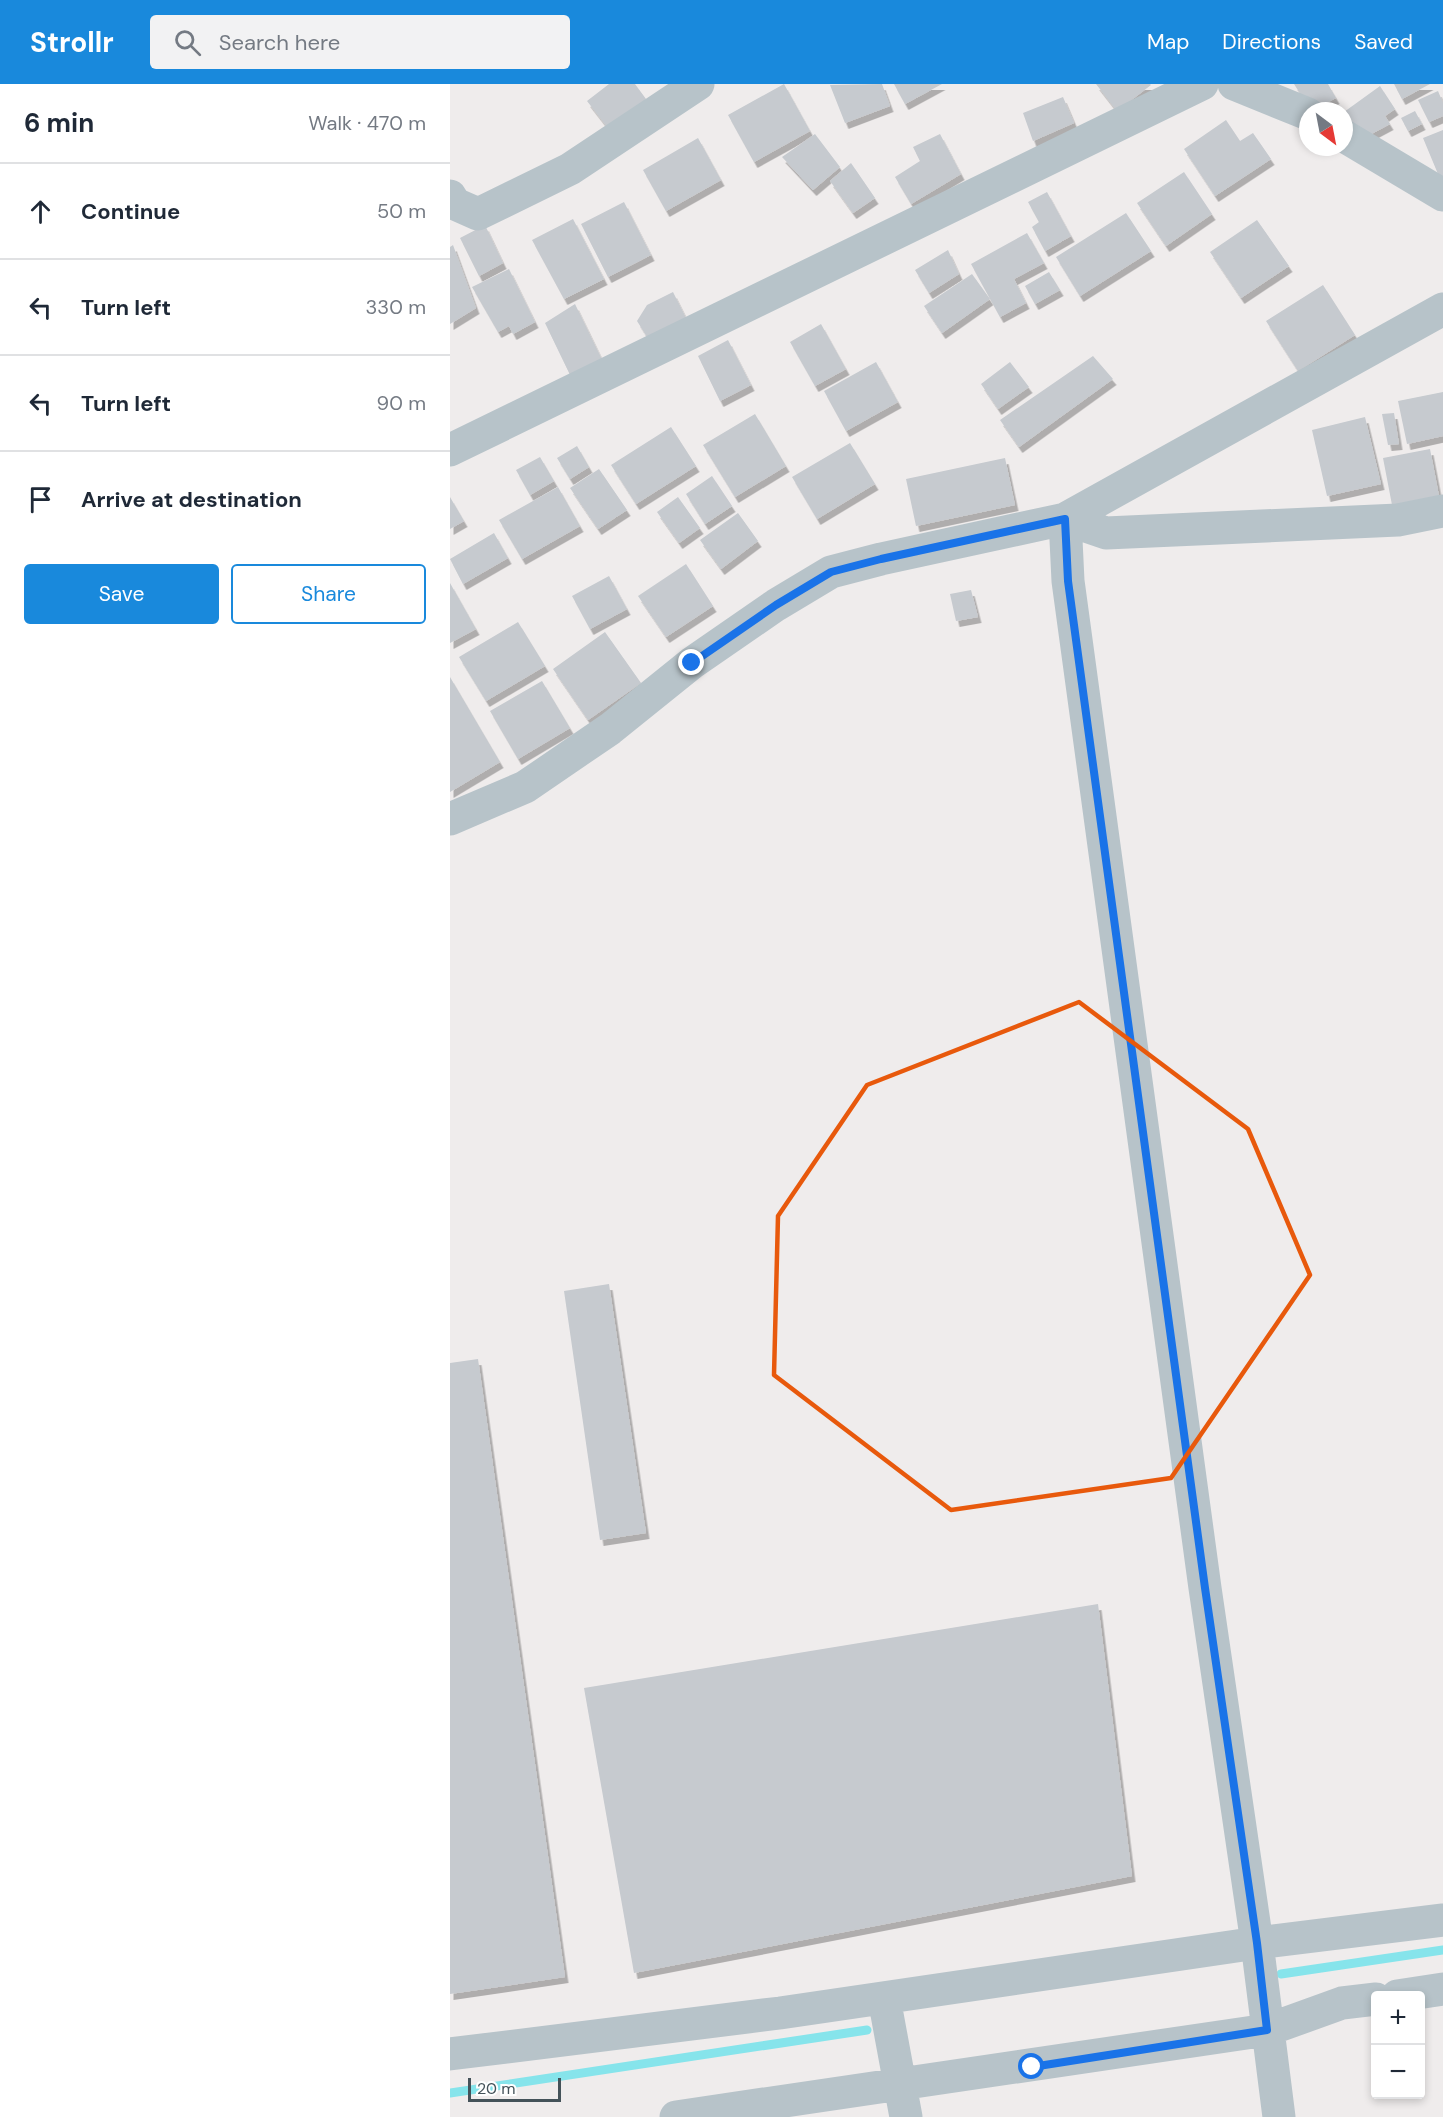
<!DOCTYPE html>
<meta charset="utf-8">
<style>
:root{--surface:#fff;--page:#f2f2f3;--text:#1f2937;--muted:#747a83;--line:#e0e1e3;--accent:#1989dc}
body{margin:0;font-family:"DM Sans",sans-serif;background:var(--page);color:var(--text)}
.controls{position:absolute;right:18px;bottom:18px;display:grid;overflow:hidden;border-radius:6px;box-shadow:0 3px 9px #0003}
.controls button{width:54px;height:54px;display:grid;place-items:center;padding:0;border:0;border-bottom:2px solid var(--line);background:var(--surface);color:var(--text);font:30px sans-serif}
.compass{position:absolute;left:849px;top:18px;width:54px;height:54px;border-radius:50%;background:var(--surface);box-shadow:0 3px 9px #0003;rotate:148deg}
.scale{position:absolute;left:18px;bottom:15px;width:93px;box-sizing:border-box;padding-left:6px;border:3px solid #445259;border-top:0;font-size:16px;line-height:21px;white-space:nowrap;color:#445259;-webkit-text-stroke:4px #fff;paint-order:stroke}
.stop{position:absolute;width:18px;height:18px;margin:-14px;border:4px solid #1a73e8;border-radius:50%;background:#fff}
.stop.end{background:#1a73e8;border-color:#fff;box-shadow:0 2px 6px #0008}
.list{margin:0;padding:0;list-style:none}
h2{display:flex;justify-content:space-between;align-items:center;height:78px;margin:0;padding:0 24px;font-size:26px}
h2 small{font-size:20px;font-weight:400;color:var(--muted)}
.list li{display:grid;grid-template-columns:39px 1fr auto;gap:18px;align-items:center;box-sizing:border-box;height:96px;padding:0 24px;border-top:2px solid var(--line)}
.list b{display:block;font-size:22px;white-space:nowrap}
.list em{font-size:20px;font-style:normal;color:var(--muted)}
.actions{display:flex;gap:12px;padding:18px 24px}
.actions a{flex:1;padding:14px 0;border:2px solid var(--accent);border-radius:6px;text-align:center;font-size:21px;color:var(--accent)}
.actions .main{background:var(--accent);color:#fff}
.icon{flex:none;width:33px;height:33px;fill:none;stroke:currentColor;stroke-width:2;stroke-linecap:round;stroke-linejoin:round}
.map{position:relative;flex:none;width:993px;height:2033px;overflow:hidden}
header{display:flex;align-items:center;gap:36px;box-sizing:border-box;height:84px;padding:0 30px;background:var(--accent);color:#fff}
header strong{font-size:28px}
nav{display:flex;gap:33px;margin-inline-start:auto;font-size:21px}
.search{width:420px;height:54px;background:var(--page);display:flex;align-items:center;gap:15px;box-sizing:border-box;padding:0 21px;border-radius:6px;color:var(--muted);font-size:22px}
main{display:flex}
aside{flex:1;background:var(--surface)}
.map>svg:first-child{display:block}
.lines{fill:none;stroke-linecap:round;stroke-linejoin:round}
.stream{stroke:#86e4eb;stroke-width:9}
.building{fill:#c6cacf;filter:url(#shadow)}
.minor{stroke:#b7c3c9;stroke-width:33}
.route{stroke:#1a73e8;stroke-width:8}
.marked{fill:none;stroke:#e8590c;stroke-width:4.5;stroke-linejoin:round}
</style>
<header>
<strong>Strollr</strong>
<div class="search"><svg class="icon" aria-label="search" viewBox="0 0 24 24"><circle cx="10" cy="10" r="6"/><path d="M15 15l6 6"/></svg>Search here</div>
<nav><a>Map</a><a>Directions</a><a>Saved</a></nav>
</header>
<main>
<aside>
<h2>6 min<small>Walk · 470 m</small></h2>
<ul class="list">
<li><svg class="icon" aria-label="ahead" viewBox="0 0 24 24"><path d="M12 20V5M6 11l6-6 6 6"/></svg><div><b>Continue</b></div><em>50 m</em></li>
<li><svg class="icon" aria-label="left" viewBox="0 0 24 24"><path d="M17 20v-9H6M10 6l-5 5 5 5"/></svg><div><b>Turn left</b></div><em>330 m</em></li>
<li><svg class="icon" aria-label="left" viewBox="0 0 24 24"><path d="M17 20v-9H6M10 6l-5 5 5 5"/></svg><div><b>Turn left</b></div><em>90 m</em></li>
<li><svg class="icon" aria-label="arrive" viewBox="0 0 24 24"><path d="M6 21V4h12l-3 4 3 4H6"/></svg><div><b>Arrive at destination</b></div></li>
</ul>
<div class="actions"><a class="main">Save</a><a>Share</a></div>
</aside>
<div class="map">
<svg width="993" height="2033" viewBox="0 0 993 2033">
<defs>
<filter id="shadow"><feDropShadow dx="3.5" dy="6" stdDeviation="0" flood-color="#0004"/></filter>
</defs>
<rect width="100%" height="100%" fill="#efecec"/>
<g class="lines">
<path class="stream" d="M831 1890 993 1866
M0 2009 417 1946"/>
</g>
<path class="building" d="M159 0H185L196 15 158 44 137 17Z
M334 0 360 47 304 78 278 31Z
M432 0 440 22 395 39 380 1Z
M444 0H492L455 20Z
M646 0H700L701 1 667 27Z
M844 0H878L886 14 861 27Z
M944 0H980L952 15Z
M930 2 945 25 935 32 940 40 912 55 894 34V28Z
M988 7 993 19V32L979 38 968 16Z
M613 13 624 39 583 57 573 29Z
M965 27 972 40 958 47 951 34Z
M776 36 790 57 803 49 821 75 765 112 734 65Z
M993 46V102L973 54Z
M365 50 390 83 363 106 332 73Z
M490 50 511 90 461 120 445 93 470 77 463 63Z
M248 54 271 96 216 127 193 86Z
M401 79 425 114 403 129 380 97Z
M734 88 762 130 716 162 687 119Z
M597 108 621 152 595 167 582 143 589 138 578 118Z
M174 118 201 171 158 193 131 140Z
M676 129 701 167 630 212 606 173Z
M123 135 154 195 114 215 82 156Z
M807 136 839 182 791 214 760 168Z
M35 141 53 179 29 192 10 154Z
M577 149 594 179 564 195 576 219 550 233 521 180Z
M3 161 26 224 0 240V163Z
M498 166 509 190 479 209 465 186Z
M59 185 85 238 63 250 59 242 48 248 22 203Z
M599 188 610 206 585 220 575 202Z
M522 190 540 215 492 249 474 222Z
M873 201 905 251 848 287 816 237Z
M223 208 238 238 201 259 187 237 197 221Z
M125 220 155 282 123 297 95 239Z
M371 240 396 285 365 302 340 258Z
M278 256 301 301 270 317 248 272Z
M643 272 663 295 569 363 550 336Z
M426 278 448 318 396 347 374 307Z
M560 278 579 303 548 325 531 300Z
M993 308V352L957 360 948 317Z
M944 329 949 360 938 361 932 330Z
M305 330 336 382 285 413 253 361Z
M915 333 931 400 877 412 862 346Z
M221 343 246 382 186 420 161 381Z
M400 359 425 400 367 435 342 393Z
M127 362 139 383 120 395 107 374Z
M980 365 989 412 942 421 933 374Z
M90 373 104 397 80 411 66 386Z
M555 374 565 421 466 442 456 395Z
M149 385 177 426 148 445 120 404Z
M262 392 282 422 255 440 236 410Z
M108 403 130 442 72 475 49 436Z
M0 413 14 437 0 445Z
M228 413 250 444 229 459 207 428Z
M288 429 308 457 271 485 250 456Z
M44 449 58 474 13 500 0 475Z
M236 480 263 522 216 553 188 512Z
M159 492 177 525 140 545 122 512Z
M0 499 26 545 0 559Z
M521 506 528 533 506 537 500 510Z
M68 538 95 582 36 617 9 573Z
M155 548 191 599 138 636 103 585Z
M0 593 50 678 0 708Z
M92 597 120 644 68 675 40 627Z
M159 1200 196 1449 150 1456 114 1207Z
M28 1275 115 1893 0 1910V1279Z
M648 1520 682 1792 184 1889 134 1604Z"/>
<g class="lines">
<path class="minor" d="M784 0 858 30
M894 52 993 111
M0 112 5 120 28 130 120 85 248 0
M0 366 752 0
M615 435 618 497 755 1504 807 1859 829 2033
M615 435 656 449 948 436 993 427
M0 735 75 703 160 645 242 579 326 521 381 488 431 475 615 435 993 225
M947 1912 993 1905
M434 1914 456 2033
M0 1970 330 1929 807 1859 993 1836
M226 2033 817 1946 892 1919 926 1915"/>
</g>
<g class="lines">
<path class="route" d="M242 579 326 521 381 488 431 475 615 435 618 497 755 1504 807 1859 817 1946 582 1983"/>
</g>
<path class="marked" d="M629 918 798 1045 860 1191 721 1394 501 1426 324 1291 328 1132 417 1001Z"/>
</svg>
<div class="controls">
<button>+</button>
<button>−</button>
</div>
<svg class="compass" viewBox="-18 -18 36 36"><path d="M0-13l5 13h-10z" fill="#e53935"/><path d="M0 13l5-13h-10z" fill="#747a83"/></svg>
<div class="scale">20 m</div>
<div class="stop" style="left:582px;top:1983px"></div>
<div class="stop end" style="left:242px;top:579px"></div>
</div>
</main>
